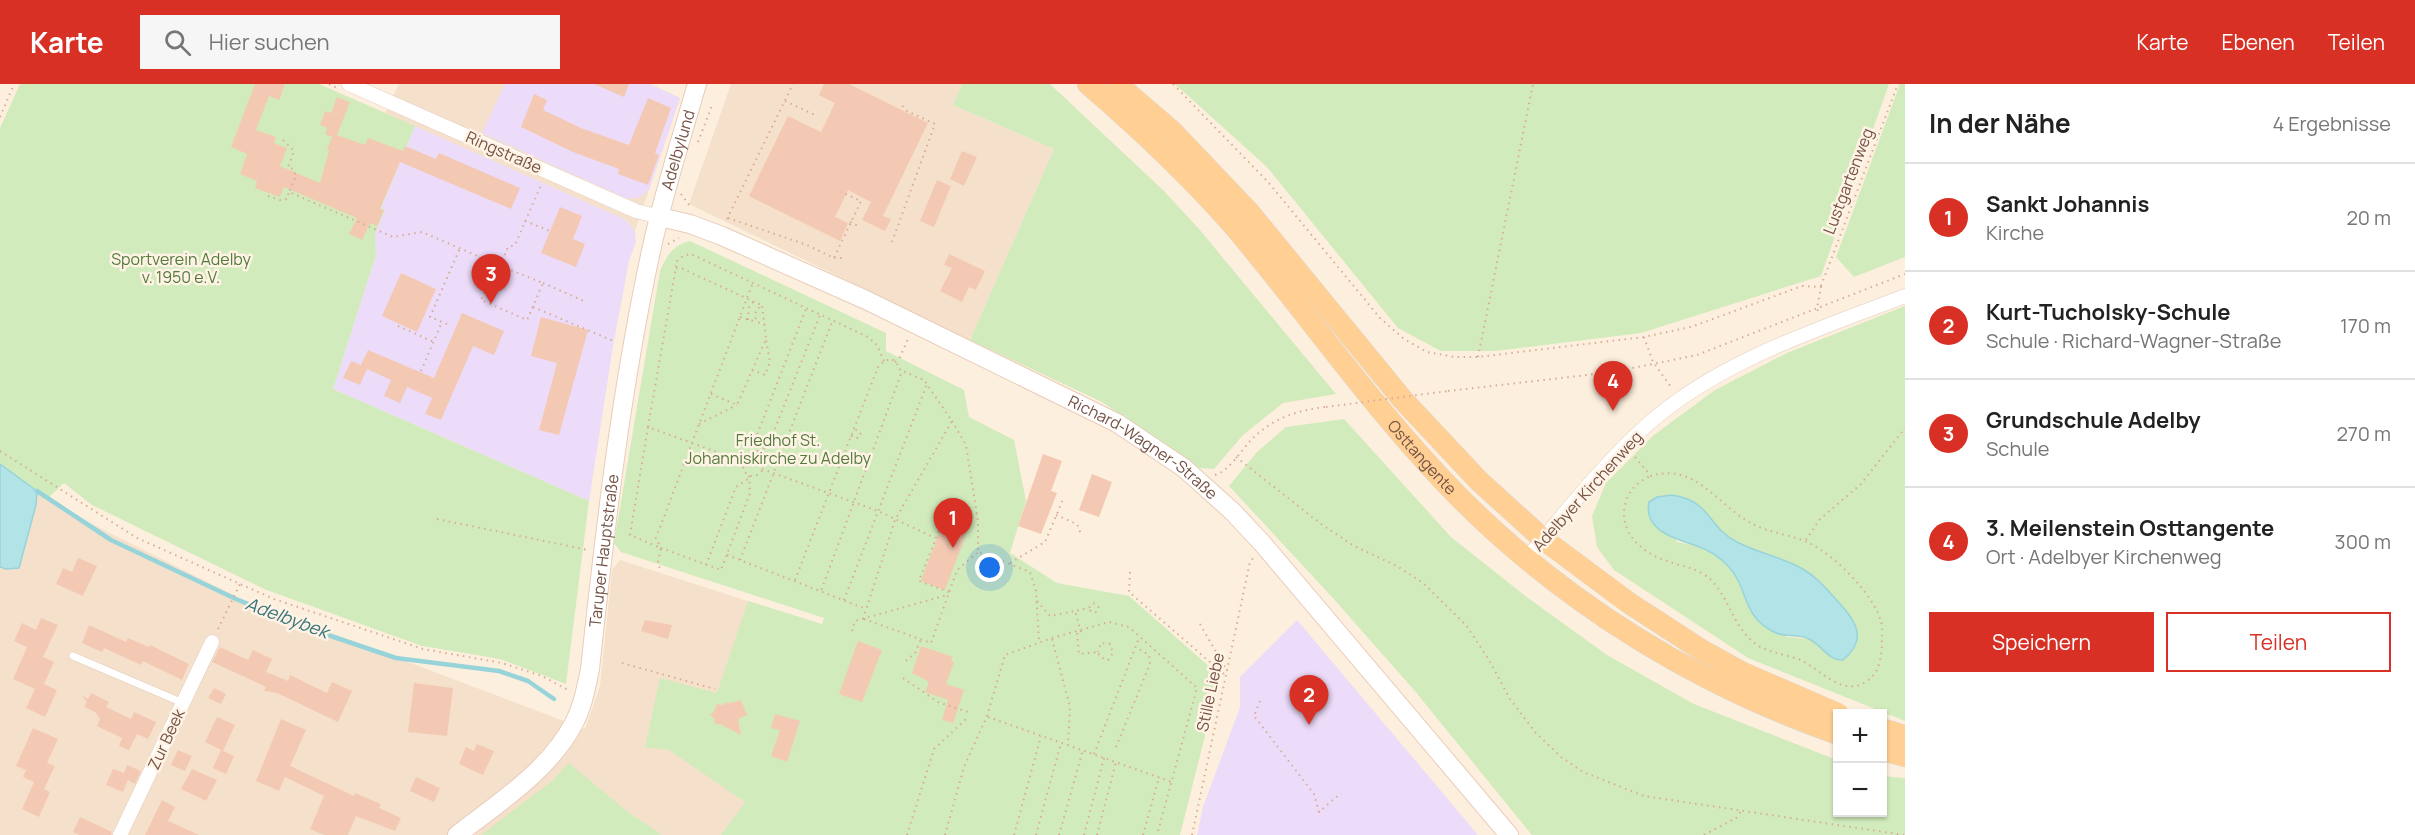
<!DOCTYPE html>
<html lang="de">
<meta charset="utf-8">
<style>
:root{--surface:#fff;--page:#f6f6f6;--text:#222;--muted:#767676;--line:#e0e0e0;--accent:#d93025}
body{margin:0;font-family:Manrope,sans-serif;background:var(--page);color:var(--text)}
.controls{position:absolute;right:18px;bottom:18px;display:grid;overflow:hidden;border-radius:0px;box-shadow:0 2px 4px #0004}
.controls button{width:54px;height:54px;display:grid;place-items:center;padding:0;border:0;border-bottom:2px solid var(--line);background:var(--surface);color:var(--text);font:30px sans-serif}
.you{position:absolute;left:990px;top:484px;width:21px;height:21px;margin:-15px;border:4px solid #fff;border-radius:50%;background:#1a73e8;box-shadow:0 0 0 9px #1a73e833}
.badge{display:grid;place-items:center;width:39px;height:39px;border-radius:50%;background:var(--accent);color:#fff;font-size:20px;font-weight:700}
.pin{position:absolute;translate:-50% -50px;filter:drop-shadow(0 2px 3px #0008)}
.pin::after{content:'';position:absolute;top:32px;width:21px;height:18px;background:inherit;clip-path:polygon(0 0,100% 0,50% 100%)}
.list{margin:0;padding:0;list-style:none}
h2{display:flex;justify-content:space-between;align-items:center;height:78px;margin:0;padding:0 24px;font-size:26px}
h2 small{font-size:20px;font-weight:400;color:var(--muted)}
.list li{display:grid;grid-template-columns:39px 1fr auto;gap:18px;align-items:center;box-sizing:border-box;height:108px;padding:0 24px;border-top:2px solid var(--line)}
.list b{display:block;font-size:22px;white-space:nowrap}
.list p{margin:0;font-size:20px;white-space:nowrap;color:var(--muted)}
.list em{font-size:20px;font-style:normal;color:var(--muted)}
.actions{display:flex;gap:12px;padding:18px 24px}
.actions a{flex:1;padding:14px 0;border:2px solid var(--accent);border-radius:0px;text-align:center;font-size:21px;color:var(--accent)}
.actions .main{background:var(--accent);color:#fff}
.icon{flex:none;width:33px;height:33px;fill:none;stroke:currentColor;stroke-width:2;stroke-linecap:round;stroke-linejoin:round}
.map{position:relative;flex:none;width:1905px;height:751px;overflow:hidden}
header{display:flex;align-items:center;gap:36px;box-sizing:border-box;height:84px;padding:0 30px;background:var(--accent);color:#fff}
header strong{font-size:28px}
nav{display:flex;gap:33px;margin-inline-start:auto;font-size:21px}
.search{width:420px;height:54px;background:var(--page);display:flex;align-items:center;gap:15px;box-sizing:border-box;padding:0 21px;border-radius:0px;color:var(--muted);font-size:22px}
main{display:flex}
aside{flex:1;background:var(--surface)}
.map>svg:first-child{display:block}
.residential{fill:#f5e0cb}
.education{fill:#ecdbf9}
.green{fill:#d2ebbc;fill-rule:evenodd}
.water{fill:#b1e3e7;stroke:#97d4da;stroke-width:1.5}
.lines{fill:none;stroke-linecap:round;stroke-linejoin:round}
.stream{stroke:#97d4da;stroke-width:4.5}
.building{fill:#f4c9b3}
.lane-casing{stroke:#e3ccbc;stroke-width:8}
.street-casing{stroke:#e3ccbc;stroke-width:15}
.secondary-casing{stroke:#e9ccb9;stroke-width:20}
.primary-casing{stroke:#ded5d2;stroke-width:22}
.path{stroke:#d8ac97;stroke-width:2;stroke-dasharray:1.5 4.5;stroke-linecap:butt}
.lane{stroke:#fff;stroke-width:7}
.street{stroke:#fff;stroke-width:14}
.secondary{stroke:#fff;stroke-width:18}
.primary{stroke:#ffcf93;stroke-width:21}
.path-bridge{stroke:#d8ac97;stroke-width:2;stroke-dasharray:1.5 4.5;stroke-linecap:butt}
.labels{text-anchor:middle;stroke-width:5;stroke-linejoin:round;paint-order:stroke}
.street-label{font-size:16px;fill:#745245;stroke:#fff3e5}
.park-label{font-size:16px;fill:#537b3c;stroke:#fff3e5}
.water-label{font-size:18px;font-style:italic;fill:#38757b;stroke:#fff3e5}
</style>
<header>
<strong>Karte</strong>
<div class="search"><svg class="icon" aria-label="search" viewBox="0 0 24 24"><circle cx="10" cy="10" r="6"/><path d="M15 15l6 6"/></svg>Hier suchen</div>
<nav><a>Karte</a><a>Ebenen</a><a>Teilen</a></nav>
</header>
<main>
<div class="map">
<svg width="1905" height="751" viewBox="0 0 1905 751">
<rect width="100%" height="100%" fill="#fdefdd"/>
<path class="residential" d="M399 0H650L680 14 635 147 626 136 385 29Z
M731 0H962L953 21 1054 65 970 256 689 120Z
M0 382 48 414 94 441 239 514 585 645 600 602 612 486 620 476 822 541 762 751H0Z"/>
<path class="education" d="M505 0H650L680 14 649 106 640 113 628 115 482 49Z
M415 42 626 136 635 147 636 158 629 177 613 262 589 417 333 305 376 171 375 150 385 126 381 124Z
M1297 536 1478 751H1197L1203 723 1240 623V593Z"/>
<path class="green" d="M20 0H319L415 42 381 124 385 126 375 150 376 171 333 305 589 417 566 600 500 575 422 562 264 505 92 421 64 399 48 414 0 382V44Z
M962 0H1050L1164 107 1199 145 1336 310 1283 319 1243 351 1214 385 1198 384 1102 318 970 256 1054 65 953 21Z
M1175 0H1889L1821 192 1641 249 1495 267H1441L1398 244 1267 83Z
M1900 0H1905V173L1854 193 1836 173Z
M690 157 886 249V267L964 306 969 333 1014 356 1026 417 1010 469 1057 499 1129 512 1220 592 1180 751H721L745 718 669 666 645 663 660 594 717 609 748 517 822 540 824 534 621 468 614 459 660 187C667 171 673 161 690 157Z
M1905 222V637L1748 574 1614 486 1597 463 1592 432 1606 399 1654 351 1715 306 1787 269ZM1672 411C1701 416 1703 431 1722 448 1743 468 1777 470 1802 484 1825 498 1841 525 1857 546V558L1850 570 1825 568 1811 555 1787 553 1750 527 1740 499 1729 482 1714 470 1698 462 1677 458 1657 413Z
M1344 335 1451 453 1528 514 1607 571 1694 620 1837 676 1838 728H1882L1883 692 1905 694V751H1532L1414 606 1332 513 1229 402 1257 368 1286 343Z
M569 679 628 728 662 751H481L552 697Z"/>
<path class="water" d="M0 380 37 407 36 421 19 484 6 485 0 483Z
M1672 411C1712 417 1707 443 1737 458 1758 469 1781 473 1801 484 1814 491 1823 501 1832 511 1851 532 1872 552 1843 576 1827 576 1822 561 1809 555 1798 549 1785 554 1774 548 1741 532 1749 504 1728 482 1720 473 1708 466 1697 462 1676 455 1643 447 1649 418L1657 413Z"/>
<g class="lines">
<path class="stream" d="M37 407 111 456 236 515 313 546 396 574 499 587 528 597 554 615"/>
</g>
<path class="building" d="M255 0H285L279 16 269 12 256 46 276 53 274 59 287 64 280 82 320 99 329 67 327 66 332 53 325 50 327 44 320 41 325 27 331 29 337 13 350 18 337 51 365 61 368 54 403 67 405 62 436 75 439 69 520 104 511 125 400 78 380 125 384 126 377 142 370 139 362 156 349 150 357 134 284 103 280 113 255 104 257 97 240 90 247 70 231 63Z
M594 0H629L624 13Z
M824 0H849L928 39 883 132 891 135 885 147 862 136 871 118 848 106 835 133 848 139 840 157 749 112 788 32 821 48 835 19 819 11Z
M534 10 547 16 543 26 581 44 629 61 648 14 671 24 655 69 659 71 648 101 618 90 619 85 573 68 521 43Z
M962 67 977 73 964 102 950 95Z
M937 96 951 102 934 143 920 137Z
M560 123 582 132 573 155 585 160 576 183 541 169Z
M949 170 985 187 976 206 969 203 962 218 940 207 952 184 944 181Z
M401 189 436 205 417 248 382 232Z
M462 229 504 247 494 271 473 262 441 336 425 330 432 314 407 303 400 319 384 312 391 296 367 285 360 301 343 294 351 277 361 281 368 266 434 294Z
M541 233 588 246 559 351 539 346 557 279 531 272Z
M1043 370 1062 377 1051 407 1057 409 1041 450 1018 442Z
M1092 390 1112 398 1099 433 1079 426Z
M954 422 964 426 962 434 971 437 945 506 921 497 947 428 951 430Z
M78 474 97 482 83 512 56 500 63 484 72 488Z
M41 534 58 541 43 573 54 578 44 600 57 606 45 633 26 624 35 605 13 595 27 563 14 557 22 539 36 546Z
M645 536 672 541 668 555 641 547Z
M89 541 126 558 128 554 149 563 150 561 189 580 182 596 143 577 141 581 104 564 102 568 82 559Z
M858 557 882 566 862 618 839 610Z
M921 562 953 573 951 577 954 578 946 600 964 606 953 639 942 636 948 616 925 608 929 598 912 589Z
M220 563 248 576 253 566 272 575 266 588 288 597 290 591 327 609 332 598 352 607 338 638 277 609 264 607 266 603 212 578Z
M414 599 453 604 447 652 408 648Z
M214 604 226 610 221 620 208 614Z
M91 609 109 618 106 623 131 635 134 628 156 638 148 655 137 650 129 666 119 662 122 654 97 642 100 635 95 628 84 623 87 618 82 612 88 615Z
M741 616 747 631 738 635 741 651 720 640H715L714 634 710 631 714 627 717 620 722 621 727 618 731 619Z
M775 630 800 637 787 678 771 672 780 646 771 644Z
M217 633 235 641 223 667 205 658Z
M281 635 306 646 290 682 354 712 355 709 381 720 379 724 401 734 395 747 356 732 348 751H324L310 745 324 712 285 693 279 707 256 697Z
M33 644 58 655 47 679 55 682 44 705 50 708 39 733 22 725 34 698 23 693 26 686 16 682Z
M477 660 494 667 483 691 459 680 466 663 474 667Z
M178 666 192 672 185 687 171 681Z
M221 666 234 672 226 690 213 684Z
M127 681 141 687 135 700 128 696 123 708 106 701 113 685 124 689Z
M192 685 217 696 206 717 181 705Z
M416 693 440 704 434 718 410 707Z
M162 716 175 723 168 737 199 751H145Z
M80 733 112 748 111 751H79L73 748Z"/>
<g class="lines">
<g class="lane-casing">
<path id="lane" d="M73 572 183 619"/>
</g>
<g class="street-casing">
<path id="street" d="M349 0 636 127 660 133
M1526 475C1565 429 1603 380 1648 340 1721 276 1817 246 1905 212
M120 751 212 558"/>
</g>
<g class="secondary-casing">
<g id="secondary">
<path id="s1" d="M660 133 690 140 722 152 866 216 1117 339 1184 384 1233 428 1262 459 1509 751"/>
<path id="s2" d="M457 751C498 719 549 687 574 639 583 622 586 604 590 585 605 445 621 305 651 167 663 111 681 55 697 0"/>
</g>
</g>
<g class="primary-casing">
<g id="primary">
<path id="s3" d="M1088 0C1139 44 1188 90 1233 141 1309 231 1376 329 1459 413 1564 519 1697 601 1838 650"/>
<path d="M1117 0 1172 47 1249 128 1403 316 1479 397 1543 455 1629 519 1703 567 1741 588 1838 630"/>
<path d="M1882 645 1905 652"/>
<path d="M1882 666 1905 672"/>
</g>
</g>
<path class="path" d="M329 0 337 4
M1173 0 1268 98 1380 234 1404 255 1427 268 1455 273H1478L1644 253 1691 243 1802 202 1821 203 1817 224 1819 231
M785 17 817 32
M0 33 14 0
M283 56 294 67 288 83 293 85 296 92 289 108 393 153 422 148 496 180
M698 58 713 19
M681 110 690 122
M268 112 280 116 287 115 289 108
M728 134 807 161 834 174 861 117 841 108
M727 135 793 0
M525 137 550 147
M850 138 858 142
M892 158 935 40 907 27 900 19
M668 160 679 154
M834 174H843
M500 182 543 199 527 236 481 216 496 180 500 182 508 163 515 161 541 101
M676 184 683 185 761 221
M543 199 584 217
M752 201 692 359 648 343 677 177 683 172 691 170 868 253 877 261 884 277
M1821 202 1898 0
M533 223 616 258
M740 233 757 238
M748 236 749 223 754 217
M447 240 430 233 460 164
M398 242 434 258
M1644 253 1653 278 1671 303
M1478 273 1533 0
M895 278 900 273 908 255
M752 286 765 291 770 278 766 255
M421 287 442 238
M1448 307 1613 288 1697 271 1905 190
M711 310 737 321 766 255 762 221 756 226 755 232 757 238 765 241
M952 337 966 361 978 437V468L1030 488 1036 507 1039 557
M699 340 737 321
M648 343 630 451 661 464 658 478 660 485
M851 352 857 354 861 351 859 347 853 345
M0 367 137 454 274 515 423 565 502 579 542 592 568 606
M758 368 768 362 820 231
M743 382a10 10 0 1 1 20 0a10 10 0 1 1-20 0Z
M756 373 758 368 755 356 806 225
M1236 373 1321 440 1354 462 1397 482 1423 499 1466 541 1489 576 1510 615 1535 648 1561 673 1583 688 1644 712 1904 751
M1635 373 1651 392C1694 378 1717 420 1749 438 1767 449 1790 450 1809 459 1834 471 1874 510 1881 538 1883 543 1882 551 1882 556 1882 570 1880 589 1867 597 1842 615 1819 583 1798 575 1780 569 1762 568 1749 554 1730 535 1727 507 1705 491 1693 483 1680 482 1667 477 1642 469 1619 449 1625 421 1628 407 1638 397 1651 392
M744 378 692 359 656 454 661 464 721 486 750 409 749 391
M762 385 878 427 935 454
M1215 391C1230 386 1240 368 1251 356 1271 335 1297 326 1326 323
M1056 431 1077 440 1081 450
M437 435 588 466
M1806 456 1820 435 1861 400 1905 344
M727 471 866 525
M740 476 832 238
M1010 479 1045 458 1064 413
M706 481 736 403 748 395
M1130 488 1129 508 1225 591
M795 496 878 283 884 277 892 275 899 282 901 290 821 507
M949 508 919 497 950 419 977 430
M844 516 927 300
M1037 517 1050 532 1075 527
M1089.5 524a4.5 4.5 0 1 1 9 0a4.5 4.5 0 1 1-9 0Z
M863 535 895 436 952 337 924 296 900 286
M864 535 931 559 957 486 977 469
M1200 540 1227 587
M218 545 240 500
M852 547 855 537 947 511
M1081 548 1075 527 1089 524
M1077 549 1079 570 1098 568 1100 573 1108 576 1113 569 1110 560 1101 559 1098 568
M1052 555 1070 623 1068 661
M906 577 915 569 921 555
M622 579 715 605
M903 594 938 618 968 628
M1260 617 1254 632 1314 710 1319 728 1341 709
M988 633 1172 698
M1116 663 1150 580 1149 571 1136 563
M1094 670 1139 554
M907 751 934 665 966 635
M945 751 964 683 987 632 1005 571 1052 554 1109 538 1129 543 1197 604 1157 751
M1014 751 1041 652
M1036 751 1061 659
M1059 751 1083 666
M1084 751 1104 674
M1097 751 1116 678
M1143 751 1159 693
M1192 751 1250 478 1254 473
M1704 751 1736 734 1742 726"/>
<use href="#lane" class="lane"/>
<use href="#street" class="street"/>
<use href="#secondary" class="secondary"/>
<use href="#primary" class="primary"/>
<path class="path-bridge" d="M1326 323 1448 307"/>
</g>
<g class="labels">
<g class="street-label">
<text dy="6" stroke="none"><textPath href="#s2" startOffset="747">Adelbylund</textPath></text>
<text transform="translate(504 68) rotate(24)" y="6">Ringstraße</text>
<text transform="translate(1848 97) rotate(-69)" y="6">Lustgartenweg</text>
<text dy="6" stroke="none"><textPath href="#s1" startOffset="537">Richard-Wagner-Straße</textPath></text>
<text dy="6" stroke="none"><textPath href="#s3" startOffset="502">Osttangente</textPath></text>
<text transform="translate(1587 407) rotate(-48)" y="6">Adelbyer Kirchenweg</text>
<text dy="6" stroke="none"><textPath href="#s2" startOffset="339">Taruper Hauptstraße</textPath></text>
<text transform="translate(1210 608) rotate(-78)" y="6">Stille Liebe</text>
<text transform="translate(166 655) rotate(-65)" y="6">Zur Beek</text>
</g>
<g class="park-label">
<text x="181" y="181">Sportverein Adelby<tspan x="181" dy="18">v. 1950 e.V.</tspan></text>
<text x="778" y="362">Friedhof St.<tspan x="778" dy="18">Johanniskirche zu Adelby</tspan></text>
</g>
<g class="water-label">
<text transform="translate(287 534) rotate(20)" y="6">Adelbybek</text>
</g>
</g>
</svg>
<div class="controls">
<button>+</button>
<button>−</button>
</div>
<div class="you"></div>
<div class="pin badge" style="left:953px;top:464px">1</div>
<div class="pin badge" style="left:1309px;top:641px">2</div>
<div class="pin badge" style="left:491px;top:220px">3</div>
<div class="pin badge" style="left:1613px;top:327px">4</div>
</div>
<aside>
<h2>In der Nähe<small>4 Ergebnisse</small></h2>
<ul class="list">
<li><span class="badge">1</span><div><b>Sankt Johannis</b><p>Kirche</p></div><em>20 m</em></li>
<li><span class="badge">2</span><div><b>Kurt-Tucholsky-Schule</b><p>Schule · Richard-Wagner-Straße</p></div><em>170 m</em></li>
<li><span class="badge">3</span><div><b>Grundschule Adelby</b><p>Schule</p></div><em>270 m</em></li>
<li><span class="badge">4</span><div><b>3. Meilenstein Osttangente</b><p>Ort · Adelbyer Kirchenweg</p></div><em>300 m</em></li>
</ul>
<div class="actions"><a class="main">Speichern</a><a>Teilen</a></div>
</aside>
</main>
